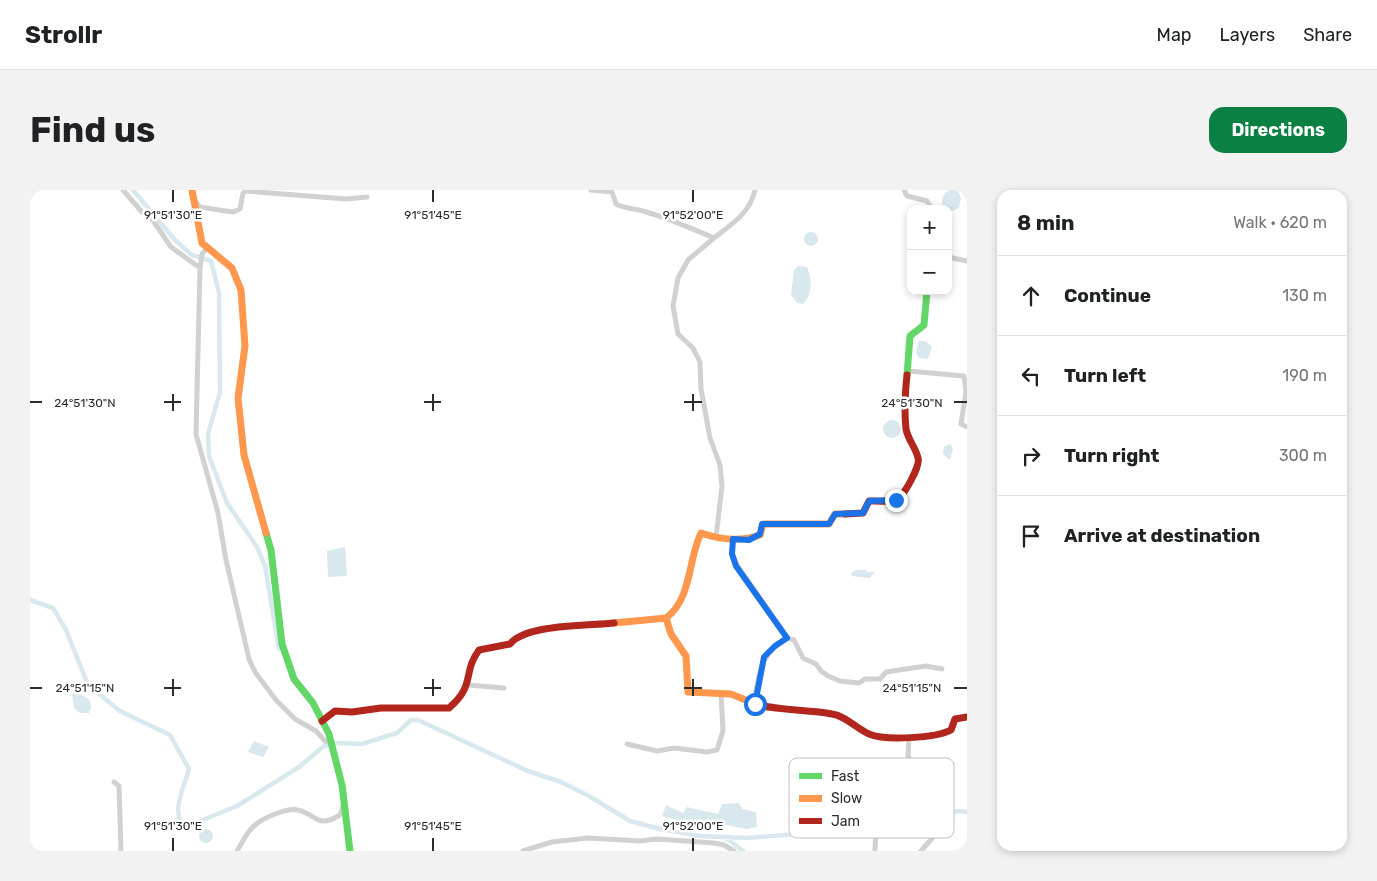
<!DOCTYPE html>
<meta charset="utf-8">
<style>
:root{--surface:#fff;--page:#f2f2f2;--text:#202124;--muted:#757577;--line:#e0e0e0;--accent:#0b8043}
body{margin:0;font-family:Rubik,sans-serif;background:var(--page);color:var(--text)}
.controls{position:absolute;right:15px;top:15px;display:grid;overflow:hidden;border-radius:10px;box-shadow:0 2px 8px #0003}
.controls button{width:45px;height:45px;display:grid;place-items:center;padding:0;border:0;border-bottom:1px solid var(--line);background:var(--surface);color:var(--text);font:25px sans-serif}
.stop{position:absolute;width:15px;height:15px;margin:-11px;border:4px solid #1a73e8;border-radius:50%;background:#fff}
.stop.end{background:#1a73e8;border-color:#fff;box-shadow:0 1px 5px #0008}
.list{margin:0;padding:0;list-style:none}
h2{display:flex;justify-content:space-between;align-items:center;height:65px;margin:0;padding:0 20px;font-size:21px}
h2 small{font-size:16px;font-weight:400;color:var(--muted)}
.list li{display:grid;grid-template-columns:32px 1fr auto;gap:15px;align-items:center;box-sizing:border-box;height:80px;padding:0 20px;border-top:1px solid var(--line)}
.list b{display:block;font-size:19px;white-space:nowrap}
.list em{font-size:16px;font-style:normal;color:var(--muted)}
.icon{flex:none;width:28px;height:28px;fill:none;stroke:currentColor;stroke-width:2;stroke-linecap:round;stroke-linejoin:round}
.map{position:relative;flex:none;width:937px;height:661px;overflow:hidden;border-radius:15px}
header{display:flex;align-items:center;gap:30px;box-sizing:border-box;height:70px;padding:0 25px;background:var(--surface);border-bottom:1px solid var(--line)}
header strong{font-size:24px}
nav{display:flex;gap:28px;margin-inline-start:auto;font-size:18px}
.intro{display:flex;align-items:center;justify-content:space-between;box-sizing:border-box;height:120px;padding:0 30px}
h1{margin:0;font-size:35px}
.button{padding:12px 22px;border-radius:15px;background:var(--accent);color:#fff;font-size:18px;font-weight:700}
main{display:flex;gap:30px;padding:0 30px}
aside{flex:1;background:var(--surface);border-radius:15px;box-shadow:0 2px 8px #0003}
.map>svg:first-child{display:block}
.water{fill:#d8e8ee}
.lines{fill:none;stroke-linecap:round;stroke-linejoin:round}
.canal{stroke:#d8e8ee;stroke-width:4.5}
.street{stroke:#d1d1d1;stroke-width:5}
.fast{stroke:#63d668;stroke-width:7}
.slow{stroke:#ff974d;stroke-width:7}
.jam{stroke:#b3261e;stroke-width:7}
.route{stroke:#1a73e8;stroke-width:6}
.ticks{fill:none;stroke:#2c2c2c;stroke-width:2}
.key{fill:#fff;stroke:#c0c0c0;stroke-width:1}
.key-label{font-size:14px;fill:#2c2c2c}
.ticks-label{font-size:12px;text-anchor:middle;fill:#2c2c2c;stroke:#fff;stroke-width:5;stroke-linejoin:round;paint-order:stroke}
</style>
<header>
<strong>Strollr</strong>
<nav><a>Map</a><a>Layers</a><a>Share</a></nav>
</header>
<div class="intro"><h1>Find us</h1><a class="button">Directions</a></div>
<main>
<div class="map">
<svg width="937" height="661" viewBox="0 0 937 661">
<rect width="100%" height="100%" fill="#fff"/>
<path class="water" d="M919 0H928L931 8 929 18 923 21 914 19C910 11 912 5 919 0Z
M774 49a7 7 0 1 1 14 0a7 7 0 1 1-14 0Z
M768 76 777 77C782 89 783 104 773 114L767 113 761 105 764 80Z
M889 151H896L902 157 898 169 889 168 886 162Z
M853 239a9 9 0 1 1 18 0a9 9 0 1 1-18 0Z
M920 254 923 258 920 270 913 264 914 257Z
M315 357 317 386 298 387 297 361Z
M827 380H836L837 382H844L840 388 822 386 821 383Z
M45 501 60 510 61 518 59 523H50L44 518 42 505Z
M224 551 239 557 233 567 218 562Z
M709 613 712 619 726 622 727 637 717 639 687 633 665 635 632 626 636 615 653 623 657 617 688 624 692 614Z
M169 646a7 7 0 1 1 14 0a7 7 0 1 1-14 0Z"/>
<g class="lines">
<path class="canal" d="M103 0 145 50 162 65 181 71 189 103 190 202 178 244 179 266 197 313 227 357 235 376 249 459
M0 410 23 418 36 440 58 495 90 521 140 545 159 579C155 594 141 621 153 635H160L207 616 269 577 294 556 308 553 332 554 367 543 381 530H388L498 581 531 592 559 606 600 631 630 639 671 646 715 648 863 637 929 621 937 622
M695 647 713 661"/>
<path class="street" d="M93 0 112 22 122 29 141 57 170 78
M561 0 582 2 586 14C595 19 604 18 613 21 638 28 661 38 684 48 702 34 720 23 725 0
M874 0 877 6 897 11 902 19
M166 12 170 17 203 22 210 19 213 3 216 1 316 9 337 7
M684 48 658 70 648 88 643 116 648 144 663 158 670 172 671 199 680 248 690 275 692 296 686 347
M176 59 172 64 170 78 166 244 188 323 196 370 219 469 225 482 246 510 265 529 286 541 296 552 300 550
M918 67 937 71
M878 181 934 186 936 202 931 234 937 237
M703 349 702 364 707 375 757 448 764 450 773 468 786 474 791 481 798 486 810 491 829 493 835 489H850L856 482 896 476 912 479
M438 495 474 498
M723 513C731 482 728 466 757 448
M597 554 627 561 644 558 677 562 687 560 693 541 691 503
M84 592 89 596 91 661
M207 661C212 653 217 641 225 635 233 628 258 617 268 620 288 625 287 639 310 625L313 616
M493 661 522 652 558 648 610 651 626 649 684 653 694 655 704 661
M845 661 846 635 869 630 871 619 879 614C883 601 886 577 878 566L879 548
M891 661 911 638"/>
<path class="fast" d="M877 185 880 146 894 135 897 101
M236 343 241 360 252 454 264 489 283 513 299 544 312 595 320 661"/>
<path class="slow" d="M162 0 172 53 202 78 211 100 215 156 208 208 214 265 236 343
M636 428C662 409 658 369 671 343 691 350 710 352 730 345L733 334H799L805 324H815
M584 433 636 428 641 444 656 466 658 502 701 504 723 513"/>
<path class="jam" d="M815 324 833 323 839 311C847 311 858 312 866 310 873 308 891 275 888 268 886 258 878 250 876 239 874 221 875 204 877 185
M723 513C742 521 780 519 802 524 816 526 827 539 839 544 855 551 906 548 921 540L925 529 937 527
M292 531 305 521 322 522 351 518H419C446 495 432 483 449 460L480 454C496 434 558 436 584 433"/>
</g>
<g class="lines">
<path class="route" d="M725 514 734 467 745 456 757 448 706 376 702 364 703 349 719 350 730 344 732 334H799L805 324 833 323 839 311 866 310"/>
</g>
<path class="ticks" d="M143 0V12M403 0V12M663 0V12M143 204V221M403 204V221M663 204V221M0 212H12M134 212H151M394 212H411M654 212H672M924 212H937M143 489V506M403 489V506M663 489V506M0 498H12M134 498H151M394 498H411M654 498H672M924 498H937M143 648V661M403 648V661M663 648V661"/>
<rect x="759" y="568" width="165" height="80" rx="8" class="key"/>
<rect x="769" y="583" width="23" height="6" fill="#63d668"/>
<rect x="769" y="605" width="23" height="7" fill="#ff974d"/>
<rect x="769" y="628" width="23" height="6" fill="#b3261e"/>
<g class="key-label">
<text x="801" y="591">Fast</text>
<text x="801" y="613">Slow</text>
<text x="801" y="636">Jam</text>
</g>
<g class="ticks-label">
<text x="143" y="29">91°51'30"E</text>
<text x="403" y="29">91°51'45"E</text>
<text x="663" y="29">91°52'00"E</text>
<text x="55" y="217">24°51'30"N</text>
<text x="882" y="217">24°51'30"N</text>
<text x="55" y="502">24°51'15"N</text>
<text x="882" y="502">24°51'15"N</text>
<text x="143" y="640">91°51'30"E</text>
<text x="403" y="640">91°51'45"E</text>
<text x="663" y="640">91°52'00"E</text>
</g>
</svg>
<div class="controls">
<button>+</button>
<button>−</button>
</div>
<div class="stop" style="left:725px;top:514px"></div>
<div class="stop end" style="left:866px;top:310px"></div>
</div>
<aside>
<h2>8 min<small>Walk · 620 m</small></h2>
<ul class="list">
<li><svg class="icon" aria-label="ahead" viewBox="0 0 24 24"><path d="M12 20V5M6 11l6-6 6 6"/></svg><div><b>Continue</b></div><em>130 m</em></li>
<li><svg class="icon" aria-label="left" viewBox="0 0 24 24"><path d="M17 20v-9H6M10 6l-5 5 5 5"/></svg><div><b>Turn left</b></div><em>190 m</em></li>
<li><svg class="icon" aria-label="right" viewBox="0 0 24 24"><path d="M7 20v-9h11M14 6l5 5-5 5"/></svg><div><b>Turn right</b></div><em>300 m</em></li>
<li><svg class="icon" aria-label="arrive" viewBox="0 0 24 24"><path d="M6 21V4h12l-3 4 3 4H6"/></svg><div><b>Arrive at destination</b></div></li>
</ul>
</aside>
</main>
